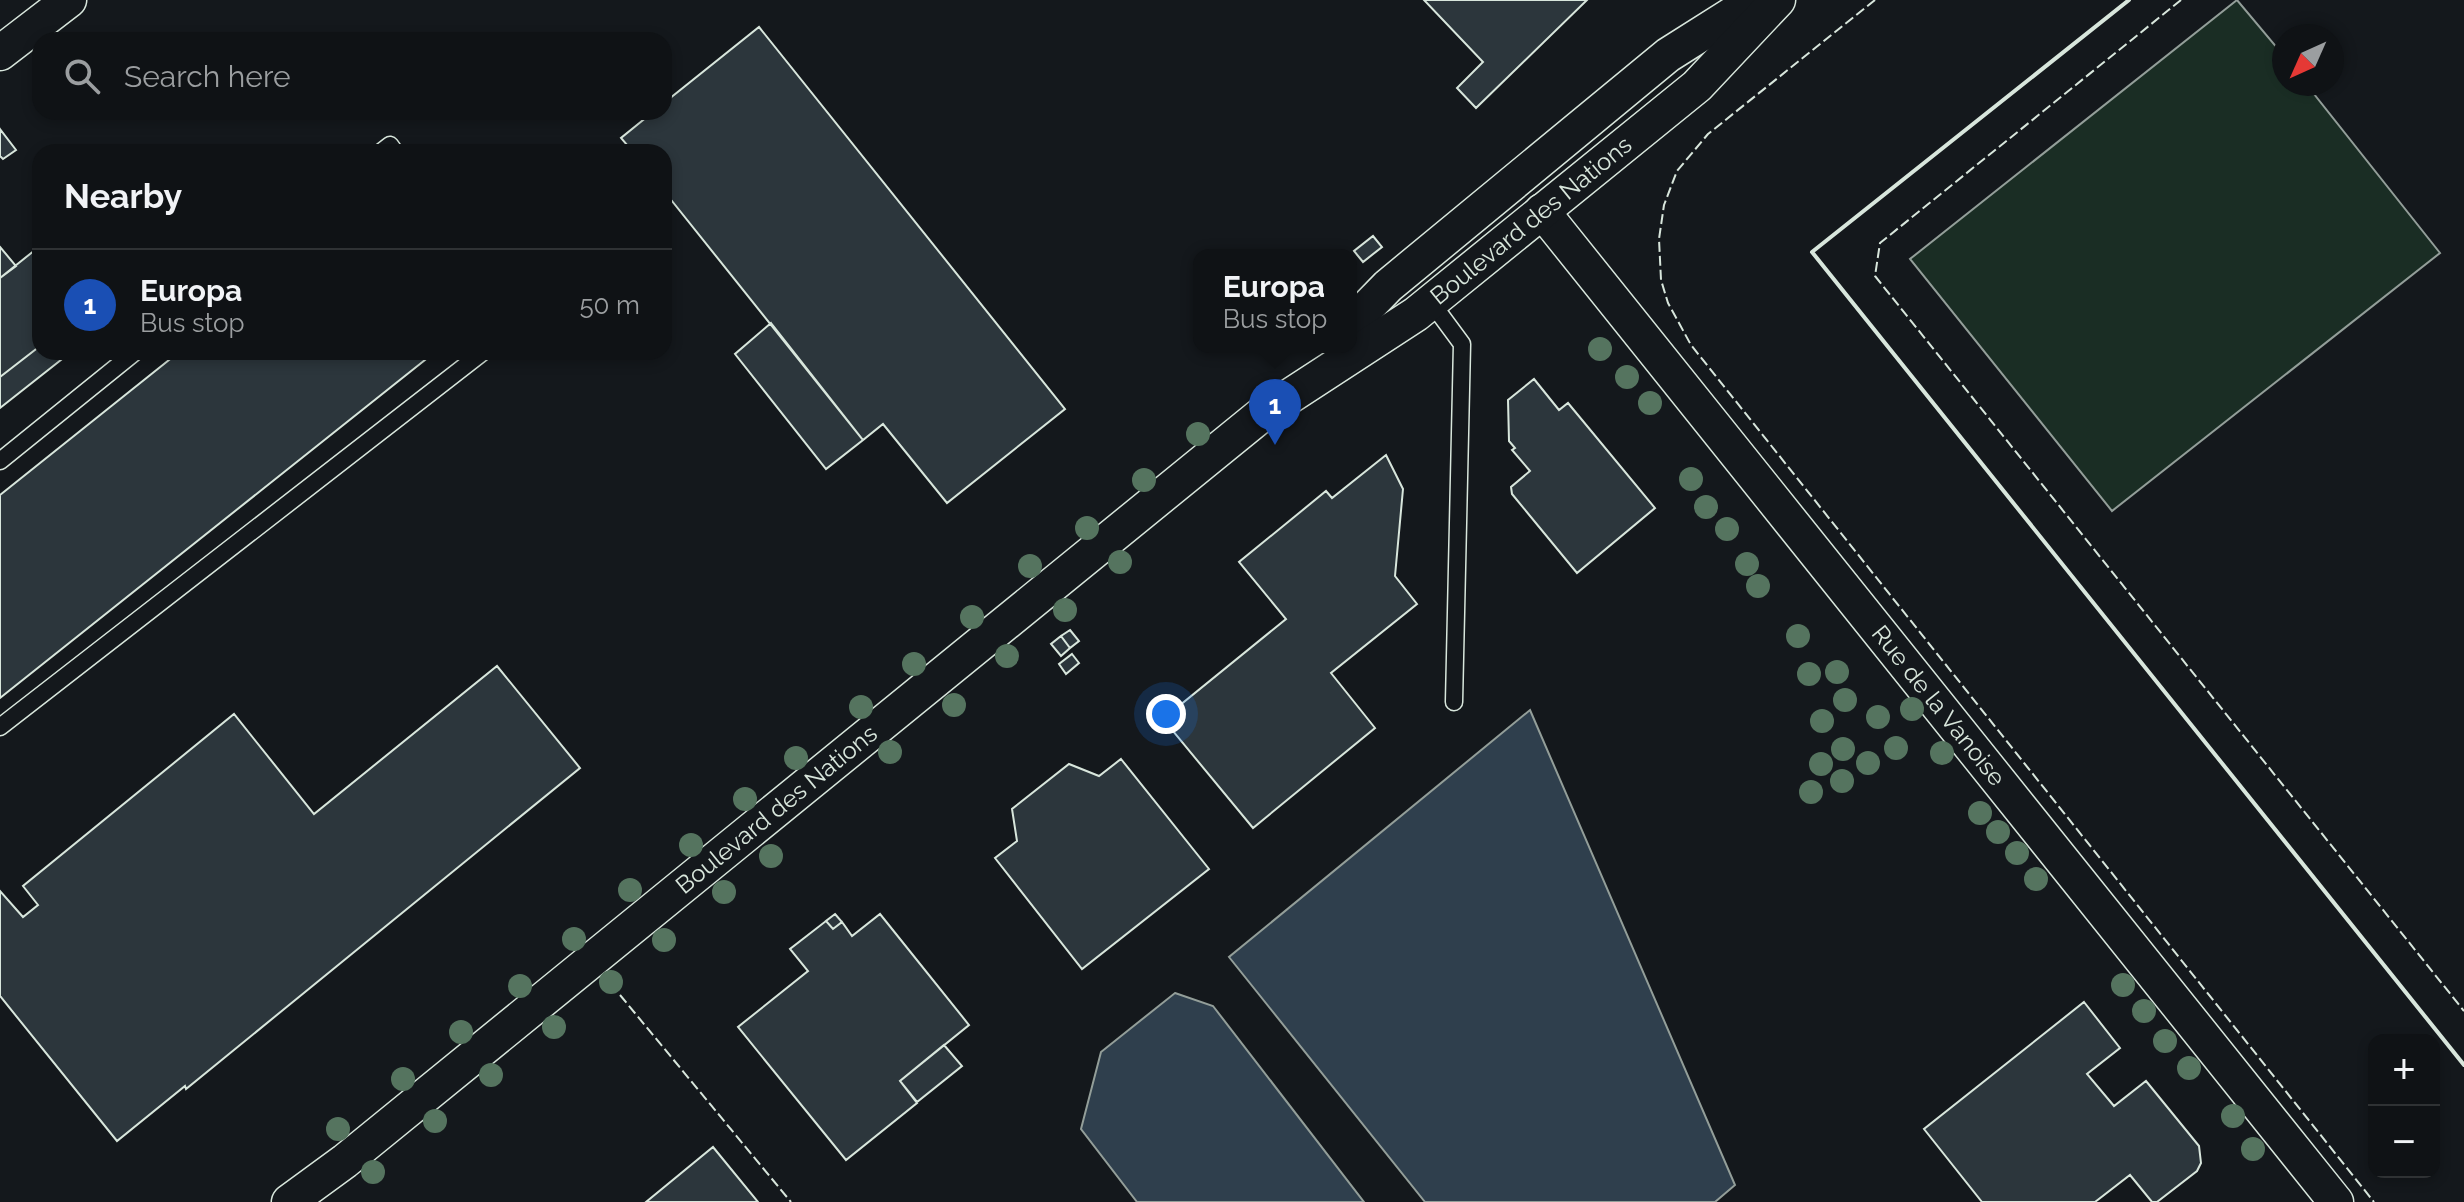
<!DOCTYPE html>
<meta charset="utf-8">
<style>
:root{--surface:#0f1215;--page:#181b1e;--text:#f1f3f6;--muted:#9b9ea0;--line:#2f3234;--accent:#8c9099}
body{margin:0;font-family:Raleway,sans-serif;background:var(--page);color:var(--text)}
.controls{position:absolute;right:24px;bottom:24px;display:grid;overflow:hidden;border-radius:16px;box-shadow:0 4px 12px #0003}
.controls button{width:72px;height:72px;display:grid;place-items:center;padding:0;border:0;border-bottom:2px solid var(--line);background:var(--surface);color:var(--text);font:40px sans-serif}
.compass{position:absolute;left:2272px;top:24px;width:72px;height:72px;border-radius:50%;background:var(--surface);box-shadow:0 4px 12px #0003;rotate:225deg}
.you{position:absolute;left:1166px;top:714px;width:28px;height:28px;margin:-20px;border:6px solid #fff;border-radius:50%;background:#1a73e8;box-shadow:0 0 0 12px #1a73e833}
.badge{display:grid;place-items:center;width:52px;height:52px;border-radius:50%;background:var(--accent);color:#fff;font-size:26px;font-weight:700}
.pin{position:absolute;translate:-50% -66px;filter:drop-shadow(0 2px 4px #0008)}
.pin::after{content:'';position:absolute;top:42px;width:28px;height:24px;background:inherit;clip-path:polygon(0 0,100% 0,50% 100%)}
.popup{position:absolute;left:1193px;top:249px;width:164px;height:104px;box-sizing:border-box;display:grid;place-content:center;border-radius:16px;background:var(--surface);filter:drop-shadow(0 2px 6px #0005);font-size:26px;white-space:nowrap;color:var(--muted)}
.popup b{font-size:30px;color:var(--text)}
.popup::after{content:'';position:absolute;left:50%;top:100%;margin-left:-16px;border:16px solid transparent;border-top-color:var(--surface)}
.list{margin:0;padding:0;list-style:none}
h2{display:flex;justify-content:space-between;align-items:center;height:104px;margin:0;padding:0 32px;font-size:34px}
h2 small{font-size:26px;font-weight:400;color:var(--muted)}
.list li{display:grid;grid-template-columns:52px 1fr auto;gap:24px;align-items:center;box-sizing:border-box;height:112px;padding:0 32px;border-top:2px solid var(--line)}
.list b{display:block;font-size:30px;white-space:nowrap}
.list p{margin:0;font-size:26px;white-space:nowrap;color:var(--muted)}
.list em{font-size:26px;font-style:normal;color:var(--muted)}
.icon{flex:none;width:44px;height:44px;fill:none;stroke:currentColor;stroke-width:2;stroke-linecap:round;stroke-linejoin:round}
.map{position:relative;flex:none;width:2464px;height:1202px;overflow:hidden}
.search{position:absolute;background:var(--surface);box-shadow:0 4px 12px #0003;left:32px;top:32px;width:640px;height:88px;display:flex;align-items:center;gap:20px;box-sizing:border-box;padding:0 28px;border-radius:24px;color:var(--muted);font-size:30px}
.panel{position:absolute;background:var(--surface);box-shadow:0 4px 12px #0003;left:32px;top:144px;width:640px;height:216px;border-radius:24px}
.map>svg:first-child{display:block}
.green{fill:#1a2d24;stroke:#939e99;stroke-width:2}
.water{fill:#2f3f4d;stroke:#939e99;stroke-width:2}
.building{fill:#2c363c;stroke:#d8e6dc;stroke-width:2}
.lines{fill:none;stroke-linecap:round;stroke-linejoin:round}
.lane-casing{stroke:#d8e6dc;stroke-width:19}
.street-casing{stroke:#d8e6dc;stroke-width:37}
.lane{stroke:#14181c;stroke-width:16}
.street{stroke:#14181c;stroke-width:34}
.fence{stroke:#d8e6dc;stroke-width:2;stroke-dasharray:10 4;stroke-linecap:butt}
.wall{stroke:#d8e6dc;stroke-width:4}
.tree{fill:#55745f}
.labels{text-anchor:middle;stroke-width:6;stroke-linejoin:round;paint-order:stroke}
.street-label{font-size:24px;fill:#d8e6dc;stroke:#14181c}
</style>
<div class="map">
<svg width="2464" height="1202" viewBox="0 0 2464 1202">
<rect width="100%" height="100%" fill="#14181c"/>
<path class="green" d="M2237 0 2284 56V84H2306L2440 253 2112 511 1910 259Z"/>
<path class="water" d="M1530 710 1735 1185 1715 1202H1425L1229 957Z
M1175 993 1213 1006 1364 1202H1137L1081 1129 1101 1052Z"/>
<path class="building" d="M1424 0H1587L1476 108 1457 88 1483 62Z
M759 27 1065 409 947 503 883 424 863 440 664 191V152H633L621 138 653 112H664V103Z
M0 129 16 150 3 159 0 156Z
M1373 236 1382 247 1363 262 1354 251Z
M40 246V346L0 377V278Z
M0 247 16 266 0 278Z
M771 323 863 440 826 469 735 354Z
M40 346V352H71L0 408V377Z
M179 352H435L0 698V495Z
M1534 379 1559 410 1568 403 1655 508 1577 573 1512 494 1511 487 1530 471 1512 450 1515 448 1509 441 1508 400Z
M1386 455 1403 489 1395 576 1417 604 1331 673 1375 728 1253 828 1163 719 1286 619 1239 562 1326 491 1332 498Z
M1070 630 1079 641 1070 648 1061 636Z
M1061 636 1070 648 1061 656 1051 644Z
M1072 654 1079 663 1066 674 1059 664Z
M497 666 580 768 186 1089 185 1086 117 1141 0 996V891L23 917 38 905 23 886 234 714 314 814Z
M1121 759 1209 869 1082 969 995 858 1017 841 1012 809 1069 764 1099 776Z
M835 914 842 922 833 929 826 921Z
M880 914 969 1025 900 1081 917 1103 846 1160 738 1027 808 971 790 949 826 921 833 929 842 922 852 936Z
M2084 1002 2120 1048 2087 1074 2114 1106 2146 1081 2199 1146 2201 1163 2197 1171 2157 1202H2152L2130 1175 2095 1202H1982L1924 1129Z
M944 1045 962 1066 917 1102 900 1081Z
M713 1147 758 1202H646Z"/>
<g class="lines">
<g class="lane-casing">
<path id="lane" d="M381 152 390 145 395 152
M1431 302 1462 344 1454 702
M0 461 135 352
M0 727 483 352"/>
</g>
<g class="street-casing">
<g id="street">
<path d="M0 53 69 0"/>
<path id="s1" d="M1542 211 2336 1202"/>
<path d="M1351 324 1388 286 1668 55 1755 0"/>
<path id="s2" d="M289 1202 345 1161 1261 415 1416 314 1697 86 1778 0"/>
</g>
</g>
<use href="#lane" class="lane"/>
<use href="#street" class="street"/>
<path class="fence" d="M1875 0 1708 134 1677 171 1664 205 1659 239 1661 280 1668 303 1691 345 2374 1202
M2181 0 1880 243 1875 276 2464 1011
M620 995 791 1202"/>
<path class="wall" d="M2129 0 1812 252 2464 1065"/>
</g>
<g class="tree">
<circle cx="1600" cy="349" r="12"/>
<circle cx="1627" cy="377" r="12"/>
<circle cx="1650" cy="403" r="12"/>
<circle cx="1198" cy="434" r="12"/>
<circle cx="1691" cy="479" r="12"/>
<circle cx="1144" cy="480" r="12"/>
<circle cx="1706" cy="507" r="12"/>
<circle cx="1087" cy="528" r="12"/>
<circle cx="1727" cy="529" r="12"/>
<circle cx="1120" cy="562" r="12"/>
<circle cx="1747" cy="564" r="12"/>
<circle cx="1030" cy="566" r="12"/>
<circle cx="1758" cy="586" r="12"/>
<circle cx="1065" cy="610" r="12"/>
<circle cx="972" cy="617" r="12"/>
<circle cx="1798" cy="636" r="12"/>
<circle cx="1007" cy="656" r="12"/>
<circle cx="914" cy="664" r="12"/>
<circle cx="1837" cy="672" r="12"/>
<circle cx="1809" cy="674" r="12"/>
<circle cx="1845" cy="700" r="12"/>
<circle cx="954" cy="705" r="12"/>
<circle cx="861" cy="707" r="12"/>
<circle cx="1912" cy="709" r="12"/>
<circle cx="1878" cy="717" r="12"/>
<circle cx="1822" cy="721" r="12"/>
<circle cx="1896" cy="748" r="12"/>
<circle cx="1843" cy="749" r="12"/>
<circle cx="890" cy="752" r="12"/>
<circle cx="1942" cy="753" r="12"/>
<circle cx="796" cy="758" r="12"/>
<circle cx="1868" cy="763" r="12"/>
<circle cx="1821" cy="764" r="12"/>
<circle cx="1842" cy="781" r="12"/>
<circle cx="1811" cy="792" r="12"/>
<circle cx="745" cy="799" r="12"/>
<circle cx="1980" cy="813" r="12"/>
<circle cx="1998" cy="832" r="12"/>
<circle cx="691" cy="845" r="12"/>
<circle cx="2017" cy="853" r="12"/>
<circle cx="771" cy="856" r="12"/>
<circle cx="2036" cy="879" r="12"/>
<circle cx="630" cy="890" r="12"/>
<circle cx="724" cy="892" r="12"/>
<circle cx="574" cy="939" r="12"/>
<circle cx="664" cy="940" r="12"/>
<circle cx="611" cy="982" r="12"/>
<circle cx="2123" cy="985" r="12"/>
<circle cx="520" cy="986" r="12"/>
<circle cx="2144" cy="1011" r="12"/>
<circle cx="554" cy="1027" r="12"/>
<circle cx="461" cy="1032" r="12"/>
<circle cx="2165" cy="1041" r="12"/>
<circle cx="2189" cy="1068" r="12"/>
<circle cx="491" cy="1075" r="12"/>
<circle cx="403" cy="1079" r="12"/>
<circle cx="2233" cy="1116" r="12"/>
<circle cx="435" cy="1121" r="12"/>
<circle cx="338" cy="1129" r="12"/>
<circle cx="2253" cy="1149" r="12"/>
<circle cx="373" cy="1172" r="12"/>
</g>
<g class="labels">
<g class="street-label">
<text dy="8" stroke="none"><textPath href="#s2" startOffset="1584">Boulevard des Nations</textPath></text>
<text dy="8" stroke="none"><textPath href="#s1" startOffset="634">Rue de la Vanoise</textPath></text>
<text dy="8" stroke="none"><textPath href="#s2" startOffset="626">Boulevard des Nations</textPath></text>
</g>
</g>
</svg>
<div class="controls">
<button>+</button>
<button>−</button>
</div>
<svg class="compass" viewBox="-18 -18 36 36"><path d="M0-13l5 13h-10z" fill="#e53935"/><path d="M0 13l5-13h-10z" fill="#9b9ea0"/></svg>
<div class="you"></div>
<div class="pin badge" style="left:1275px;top:445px;background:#1a4fb4">1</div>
<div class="popup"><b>Europa</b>Bus stop</div>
<div class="search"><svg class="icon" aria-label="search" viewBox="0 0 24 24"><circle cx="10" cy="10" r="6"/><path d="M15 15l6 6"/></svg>Search here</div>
<section class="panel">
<h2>Nearby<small></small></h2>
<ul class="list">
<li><span class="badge" style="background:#1a4fb4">1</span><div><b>Europa</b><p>Bus stop</p></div><em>50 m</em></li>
</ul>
</section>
</div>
